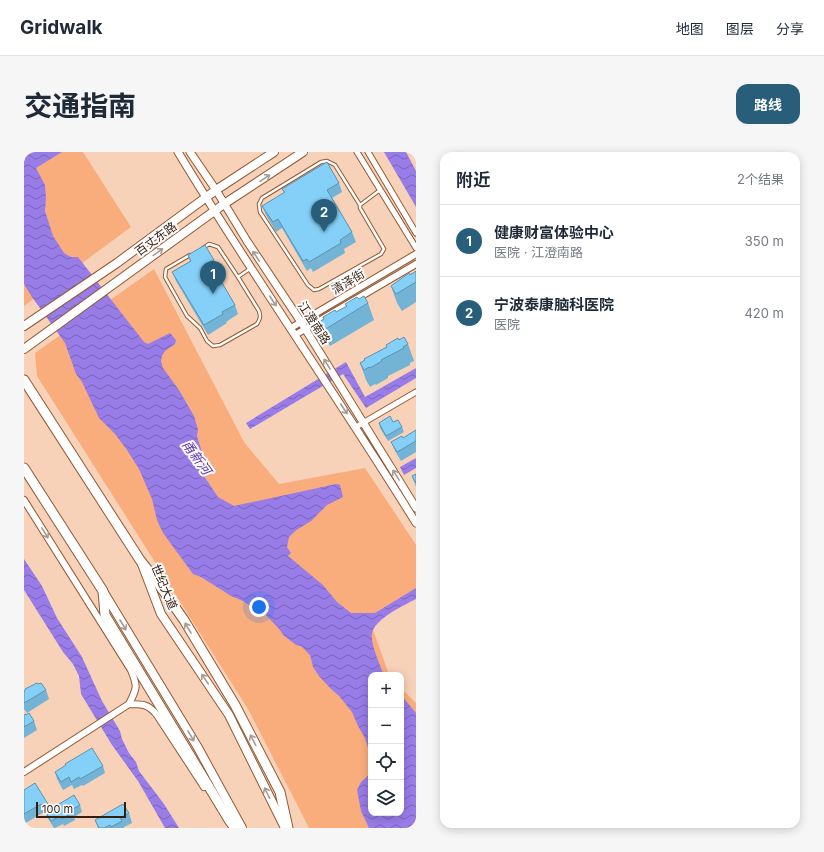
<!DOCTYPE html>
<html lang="zh">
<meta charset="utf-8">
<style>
:root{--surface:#fff;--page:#f6f6f7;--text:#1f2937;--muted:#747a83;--line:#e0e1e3;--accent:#285e79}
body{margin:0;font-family:Inter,"Noto Sans SC",sans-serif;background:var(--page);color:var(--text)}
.controls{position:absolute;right:12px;bottom:12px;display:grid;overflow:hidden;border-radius:8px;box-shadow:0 2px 10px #0003}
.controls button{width:36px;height:36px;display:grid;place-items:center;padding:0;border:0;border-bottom:1px solid var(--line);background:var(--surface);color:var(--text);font:20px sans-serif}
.scale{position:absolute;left:12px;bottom:10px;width:90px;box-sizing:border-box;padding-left:4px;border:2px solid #361e0e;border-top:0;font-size:11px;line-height:14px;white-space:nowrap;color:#361e0e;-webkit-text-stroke:3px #fbfbfb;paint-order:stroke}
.you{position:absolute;left:235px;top:455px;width:14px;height:14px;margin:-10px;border:3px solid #fff;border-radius:50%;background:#1a73e8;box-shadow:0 0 0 6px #1a73e833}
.badge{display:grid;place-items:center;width:26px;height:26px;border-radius:50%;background:var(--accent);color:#fff;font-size:13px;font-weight:700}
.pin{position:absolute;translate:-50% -33px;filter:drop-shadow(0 1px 2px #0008)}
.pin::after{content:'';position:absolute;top:21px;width:14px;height:12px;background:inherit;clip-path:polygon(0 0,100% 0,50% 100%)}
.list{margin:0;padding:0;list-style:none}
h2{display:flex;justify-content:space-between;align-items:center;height:52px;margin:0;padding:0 16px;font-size:17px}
h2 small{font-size:13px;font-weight:400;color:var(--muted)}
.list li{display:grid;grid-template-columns:26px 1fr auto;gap:12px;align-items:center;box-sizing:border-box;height:72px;padding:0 16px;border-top:1px solid var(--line)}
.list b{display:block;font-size:15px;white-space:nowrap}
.list p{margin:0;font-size:13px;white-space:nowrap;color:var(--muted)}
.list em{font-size:13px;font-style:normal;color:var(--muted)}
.icon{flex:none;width:22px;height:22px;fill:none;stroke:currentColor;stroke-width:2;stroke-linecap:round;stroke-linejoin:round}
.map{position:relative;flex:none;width:392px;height:676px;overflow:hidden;border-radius:12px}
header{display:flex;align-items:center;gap:24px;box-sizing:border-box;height:56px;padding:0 20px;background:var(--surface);border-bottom:1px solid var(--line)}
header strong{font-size:19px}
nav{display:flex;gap:22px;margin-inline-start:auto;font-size:14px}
.intro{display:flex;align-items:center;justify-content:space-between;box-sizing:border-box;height:96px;padding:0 24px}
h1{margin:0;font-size:28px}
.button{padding:10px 18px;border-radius:12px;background:var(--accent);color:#fff;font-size:14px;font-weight:700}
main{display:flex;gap:24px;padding:0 24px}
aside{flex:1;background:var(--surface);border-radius:12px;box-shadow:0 2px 10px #0003}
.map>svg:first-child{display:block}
.green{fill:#faad7c}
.water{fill:url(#water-waves)}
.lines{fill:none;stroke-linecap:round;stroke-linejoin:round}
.service-casing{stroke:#915933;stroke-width:4.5}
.minor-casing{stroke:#915933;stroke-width:7}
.tertiary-casing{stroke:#915933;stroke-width:8}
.secondary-casing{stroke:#915933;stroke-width:9}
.primary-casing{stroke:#915933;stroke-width:10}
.trunk-casing{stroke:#915933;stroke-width:11}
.service{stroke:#fff;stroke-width:2.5}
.minor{stroke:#fff;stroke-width:5}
.tertiary{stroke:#fff;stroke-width:6}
.secondary{stroke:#fff;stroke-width:7}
.primary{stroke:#fff;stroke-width:8}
.trunk{stroke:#fff;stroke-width:9}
.wall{fill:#72b3d6}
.building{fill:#85d0f9;stroke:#5d92ae}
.oneway{stroke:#a59a93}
.labels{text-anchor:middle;stroke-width:4;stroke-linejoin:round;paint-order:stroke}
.street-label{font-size:12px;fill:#361e0e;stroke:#fbfbfb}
.water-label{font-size:13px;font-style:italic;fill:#5f34b1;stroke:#fbfbfb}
</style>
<header>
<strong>Gridwalk</strong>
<nav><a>地图</a><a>图层</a><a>分享</a></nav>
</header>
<div class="intro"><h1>交通指南</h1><a class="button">路线</a></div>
<main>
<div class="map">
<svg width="392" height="676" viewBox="0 0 392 676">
<defs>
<pattern id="water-waves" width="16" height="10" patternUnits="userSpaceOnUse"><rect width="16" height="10" fill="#987ce8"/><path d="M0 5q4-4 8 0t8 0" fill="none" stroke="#7d65ba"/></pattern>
</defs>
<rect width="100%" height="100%" fill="#f8d1b9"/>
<path class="green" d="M0 0H59L107 75 0 154Z
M130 117 220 290 255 332 341 316 392 393V439L347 472 365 523H347V661H377V536L392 551V676H285L224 557 13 224 11 201Z"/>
<path class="water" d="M0 0H38L12 16 21 33 22 46 21 59 29 84 40 101 47 105H54L120 190 124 192 146 181 152 188 151 192 141 199 138 204 137 209 139 216 155 238 170 264 174 277 173 284 180 307 178 315 180 324 194 345 210 354 312 332 316 333 319 345 303 353 287 369 271 379 265 385 263 395 267 401 264 404 299 433 313 450 327 461H351L392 436V447C380 453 351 467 348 481 346 491 356 513 360 523H347V605L341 586 334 574 328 560 315 544 306 536 295 524 289 515 286 503 277 494 272 493 259 483 256 478 240 461 228 455 219 449 207 444 177 425 169 422 139 381 133 368 128 347 115 317 103 298 91 282 75 266 58 230 52 222 41 191 8 145 0 132Z
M360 0H382L392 19V55Z
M322 210 341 245 392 216V226L342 256 319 222 226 277 222 271Z
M392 306V316L380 323 376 315Z
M0 407 18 434 33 466 58 505 78 549 96 579 98 587 105 601 112 610 115 619 140 652 155 676H141L114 629 88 593 57 542 55 524 49 512 39 500 0 438Z
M377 543 392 561V676H345L337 659 333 638 337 630 347 621V661H377Z"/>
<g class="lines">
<g class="service-casing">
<path id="service" d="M336 53 311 13 303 9 297 10 238 46 235 52 236 60 284 133 290 138 295 137 357 102 360 97 336 56V53L356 38
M179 96 185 92 194 95 214 125
M166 103 142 117 141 125 163 164 176 176 183 189 189 194 196 193 233 172C236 167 237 165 235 159L214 125 227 116
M325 120 334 135"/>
</g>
<g class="minor-casing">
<path id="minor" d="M333 0 392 96
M344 0 392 81
M332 275 392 240"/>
</g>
<g class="tertiary-casing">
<path id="tertiary" d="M267 176 392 102
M271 183 392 112
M0 348 107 518C114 535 113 536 105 552L0 620
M105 552C119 552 124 552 133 563L180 635"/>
</g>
<g class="secondary-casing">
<path id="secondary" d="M154 0C230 126 315 246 392 371
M166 0 192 38 223 89 277 170 392 356"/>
</g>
<g class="primary-casing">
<path id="primary" d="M0 174 93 111 192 38 250 0
M0 197 200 52 279 0
M118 412 137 462 205 563 261 676
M79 439 173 594 218 676"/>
</g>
<g class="trunk-casing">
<path id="trunk" d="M0 228 116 408 131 427 160 468 211 553 256 640 264 676
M0 316 79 439 81 463 205 668 211 676"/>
</g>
<use href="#service" class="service"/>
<use href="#minor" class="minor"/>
<use href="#tertiary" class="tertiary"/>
<use href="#secondary" class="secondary"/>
<use href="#primary" class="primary"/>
<use href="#trunk" class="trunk"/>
</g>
<path class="wall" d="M315 31 318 40 308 46 328 80 332 90 320 97 321 101 289 120 287 116 283 119 258 76 252 80 242 63 238 54 260 41 258 37Z
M164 103 190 108 193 118 191 119 211 153 214 162 202 170 203 171 184 183 152 129 148 120 166 109Z
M392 119V150L378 159 373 151 367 134Z
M335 147 344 151 350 168 306 194 302 187 295 170 300 167 299 165 312 160 322 155 321 152Z
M375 188 384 192 390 209 386 211V213L364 224V226L352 233 351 232 346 235 342 228 336 211 341 208 340 207 363 195Z
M369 270 378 275 380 280 364 289 356 276 355 271Z
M392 278V300L377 309 371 299 367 290 379 286Z
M392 322V335L388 324Z
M14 532 22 538 25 547 3 561 0 557V540Z
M0 563H2L10 569 13 578 0 586Z
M79 614 81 621 59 634 58 633 50 637 48 633 39 638 33 627 31 620Z
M0 638 27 657 56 653 58 660 50 665 51 668 40 674 39 672 31 676H30L20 660 0 672Z
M105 661 108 671 100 675V676H74L71 668Z"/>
<path class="building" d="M303 10 315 31 303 38 328 80 316 88 317 91 285 110 283 107 279 109 254 67 249 70 238 54 261 40 258 37Z
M181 93 190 108 186 110 211 153 198 160 199 162 180 173 148 120 167 109 164 103Z
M392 119V130L372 142 367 134 385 121 386 123Z
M340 144 344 151 300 178 295 170 300 167 299 165 311 158 312 160 323 154 321 152 333 145 335 147Z
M380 185 384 192 379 195 380 196 357 208 358 209 346 216 345 215 340 218 336 211 341 208 340 207 363 195 362 193 374 186 375 188Z
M366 264 369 270 374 268 378 275 362 284 355 271Z
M392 278V289L373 300 367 290 378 284 379 286Z
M392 322V331L388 324Z
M13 531 14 532 17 531 22 538 0 551V540L1 539V537Z
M5 561 10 569 0 575V563L2 562V563Z
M68 596 79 614 56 627 55 625 47 630 45 625 37 630 31 620 42 613 41 612Z
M11 631 27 657 50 643 56 653 47 658 49 660 38 667 36 664 27 669 17 652 0 662V638Z
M99 652 105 661 96 666 98 669 87 675 86 673 80 676H75L71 668Z"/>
<defs><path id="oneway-shaft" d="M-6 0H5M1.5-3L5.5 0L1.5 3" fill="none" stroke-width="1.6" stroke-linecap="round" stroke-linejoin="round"/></defs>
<g class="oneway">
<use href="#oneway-shaft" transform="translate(241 26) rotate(-34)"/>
<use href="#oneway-shaft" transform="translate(134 100) rotate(-36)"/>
<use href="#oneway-shaft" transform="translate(232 104) rotate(-124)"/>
<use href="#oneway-shaft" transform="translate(249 149) rotate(57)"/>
<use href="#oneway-shaft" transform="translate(303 212) rotate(-121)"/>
<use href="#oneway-shaft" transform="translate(320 257) rotate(57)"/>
<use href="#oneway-shaft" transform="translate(372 323) rotate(-122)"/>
<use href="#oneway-shaft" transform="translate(21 381) rotate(58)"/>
<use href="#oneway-shaft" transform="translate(99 473) rotate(59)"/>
<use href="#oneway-shaft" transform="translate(164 476) rotate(-121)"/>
<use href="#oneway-shaft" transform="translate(181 527) rotate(-124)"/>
<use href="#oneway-shaft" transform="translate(167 584) rotate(59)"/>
<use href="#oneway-shaft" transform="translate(229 588) rotate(-117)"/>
<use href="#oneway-shaft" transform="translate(243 641) rotate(-116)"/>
</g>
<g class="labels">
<g class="street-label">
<text transform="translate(132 87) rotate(-36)" y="4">百丈东路</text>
<text transform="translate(324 130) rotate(-31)" y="4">清泽街</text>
<text transform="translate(290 171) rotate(57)" y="4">江澄南路</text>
<text transform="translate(140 435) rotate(67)" y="4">世纪大道</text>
</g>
<g class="water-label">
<text transform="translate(173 305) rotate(54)" y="5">甬新河</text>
</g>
</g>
</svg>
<div class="controls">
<button>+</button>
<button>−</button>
<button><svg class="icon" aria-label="locate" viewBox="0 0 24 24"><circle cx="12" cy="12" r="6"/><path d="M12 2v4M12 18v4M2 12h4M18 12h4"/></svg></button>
<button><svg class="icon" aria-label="layers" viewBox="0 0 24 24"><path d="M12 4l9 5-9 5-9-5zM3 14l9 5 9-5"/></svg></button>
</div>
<div class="scale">100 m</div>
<div class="you"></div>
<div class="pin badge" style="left:189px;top:142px">1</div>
<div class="pin badge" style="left:300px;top:80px">2</div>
</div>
<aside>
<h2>附近<small>2个结果</small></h2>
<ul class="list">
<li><span class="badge">1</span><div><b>健康财富体验中心</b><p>医院 · 江澄南路</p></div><em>350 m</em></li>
<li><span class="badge">2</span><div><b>宁波泰康脑科医院</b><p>医院</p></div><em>420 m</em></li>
</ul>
</aside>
</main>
